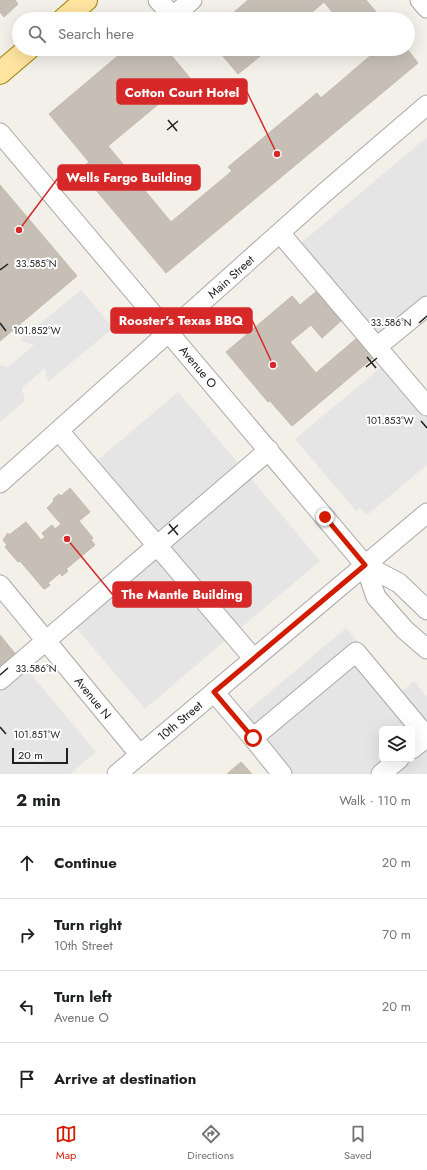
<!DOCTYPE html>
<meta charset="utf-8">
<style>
:root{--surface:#fff;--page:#f6f6f6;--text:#202124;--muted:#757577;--line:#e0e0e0;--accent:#d21c00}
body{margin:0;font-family:Jost,sans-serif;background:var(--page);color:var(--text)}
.controls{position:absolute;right:12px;bottom:12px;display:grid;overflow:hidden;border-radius:6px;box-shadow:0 4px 16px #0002}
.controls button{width:36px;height:36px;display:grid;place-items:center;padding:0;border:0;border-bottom:1px solid var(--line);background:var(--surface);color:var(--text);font:20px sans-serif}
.scale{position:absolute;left:12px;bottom:10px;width:56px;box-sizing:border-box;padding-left:4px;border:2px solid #212121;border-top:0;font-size:11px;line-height:14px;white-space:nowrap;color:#212121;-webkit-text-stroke:3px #fff;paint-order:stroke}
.stop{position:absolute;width:12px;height:12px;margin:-9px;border:3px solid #d21c00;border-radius:50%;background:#fff}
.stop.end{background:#d21c00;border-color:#fff;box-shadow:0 1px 4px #0008}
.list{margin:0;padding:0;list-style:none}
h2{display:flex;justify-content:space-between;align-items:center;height:52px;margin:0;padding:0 16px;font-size:17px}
h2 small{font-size:13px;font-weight:400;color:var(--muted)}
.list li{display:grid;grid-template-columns:26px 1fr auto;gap:12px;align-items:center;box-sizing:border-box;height:72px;padding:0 16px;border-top:1px solid var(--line)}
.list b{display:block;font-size:15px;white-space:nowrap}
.list p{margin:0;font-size:13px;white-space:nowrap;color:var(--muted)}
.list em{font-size:13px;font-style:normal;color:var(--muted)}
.icon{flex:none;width:22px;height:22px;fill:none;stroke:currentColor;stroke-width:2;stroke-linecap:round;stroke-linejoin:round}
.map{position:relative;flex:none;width:427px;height:774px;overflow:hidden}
.search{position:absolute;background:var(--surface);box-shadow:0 4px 16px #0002;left:12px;right:12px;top:12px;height:44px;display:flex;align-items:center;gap:10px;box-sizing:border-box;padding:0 14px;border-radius:22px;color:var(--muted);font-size:15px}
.sheet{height:340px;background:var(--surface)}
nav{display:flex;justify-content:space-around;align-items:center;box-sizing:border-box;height:56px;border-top:1px solid var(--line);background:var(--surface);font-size:11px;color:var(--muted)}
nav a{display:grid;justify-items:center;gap:2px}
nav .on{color:var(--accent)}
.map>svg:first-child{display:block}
.parking{fill:#e5e5e5;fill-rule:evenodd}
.building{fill:#c7bfb6;stroke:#c4b9a9}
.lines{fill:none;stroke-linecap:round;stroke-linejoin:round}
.minor-casing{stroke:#a8a8a8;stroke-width:21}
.major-casing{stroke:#9e7f00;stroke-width:24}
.minor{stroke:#fff;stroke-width:19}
.major{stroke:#ffe39f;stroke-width:22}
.route{stroke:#d21c00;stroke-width:5}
.ticks{fill:none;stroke:#212121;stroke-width:1.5}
.labels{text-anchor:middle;stroke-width:4;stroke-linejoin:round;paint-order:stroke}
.street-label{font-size:12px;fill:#212121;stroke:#fff}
.ticks-label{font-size:10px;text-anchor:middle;fill:#212121;stroke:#fff;stroke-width:4;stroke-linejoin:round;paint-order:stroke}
.leader{fill:none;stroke:#d62828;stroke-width:1.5}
.callout-dot{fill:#d62828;stroke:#fff;stroke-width:1.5}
.callout{fill:#d62828;stroke:#d62828;stroke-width:1.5}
.callout-label{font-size:13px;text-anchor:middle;font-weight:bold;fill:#fff}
</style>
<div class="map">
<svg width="427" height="774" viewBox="0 0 427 774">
<rect width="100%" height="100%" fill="#f2f0e8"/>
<path class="parking" d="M427 137V300L381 338 301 243Z
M81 290 113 328 48 382 45 368 22 388 25 401 0 422V365L8 367 34 345 20 340Z
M384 365 427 416V465L367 515 360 508 356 511 295 439Z
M178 392 243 469 158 540 94 463Z
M249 476 320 561 236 632 164 547Z
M158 553 229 637 145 709 73 624Z
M346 628 401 692 414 681 427 697V774H294L244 714ZM382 729H412V759H382Z
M24 666 96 752 70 774H0V686Z"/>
<path class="building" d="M0 0H15L18 4 4 17 0 12Z
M248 0H366L382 19H338L324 2 304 19H226Z
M126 49H166L190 78 108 146 171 222 232 171 228 167 317 93 321 98 370 56 364 49H407L418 63 166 273 79 170 89 162 49 114Z
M217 49H269L238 74Z
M0 185 77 276 0 341Z
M317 291 342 320 322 338 311 325 290 342 316 373 357 338 374 357 292 426 270 401 268 402 226 352 292 296 300 305Z
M70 488 90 512 79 521 93 538 91 540 95 545 66 569 68 571 62 576 60 573 48 583 50 585 45 589 43 588 20 561 18 562 5 547 7 545 3 540 8 533 9 535 26 522 41 540 45 537 42 533 52 525 55 529 61 524 47 508 54 501 53 499 59 494 61 496Z
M0 635 17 656 0 670Z
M241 762 252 774H227Z"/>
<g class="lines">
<g class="minor-casing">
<path id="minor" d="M158 0 173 16 192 0
M420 0 427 8
M0 133 365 565 399 583 427 610
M280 233 427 406
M377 347 427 306
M59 431 254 659
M0 483 323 194 427 105
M365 565 376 597 405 630 427 649
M0 585 140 755
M0 680 269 450
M214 692 253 738
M412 749 427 737
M117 774 427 513
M282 774 253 738 356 652 427 737
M381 774 399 759"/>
</g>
<g class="major-casing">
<path id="major" d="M64 19 86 0
M0 73 28 49"/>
</g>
<use href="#minor" class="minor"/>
<use href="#major" class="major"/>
</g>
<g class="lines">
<path class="route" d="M253 738 214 692 365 565 325 517"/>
</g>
<path class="ticks" d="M168 120 177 131M167 130 178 121M0 270 8 264M0 323 6 331M419 323 427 316M367 357 376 368M366 367 377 358M421 421 427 428M169 524 178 535M168 534 178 525M0 675 8 668M0 727 6 734"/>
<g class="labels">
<g class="street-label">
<text transform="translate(231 277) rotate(-42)" y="4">Main Street</text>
<text transform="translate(198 367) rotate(50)" y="4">Avenue O</text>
<text transform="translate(93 698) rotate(51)" y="4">Avenue N</text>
<text transform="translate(180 721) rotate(-40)" y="4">10th Street</text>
</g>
</g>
<g class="ticks-label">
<text x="36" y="267">33.585°N</text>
<text x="391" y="326">33.586°N</text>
<text x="37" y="334">101.852°W</text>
<text x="390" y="424">101.853°W</text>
<text x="36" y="672">33.586°N</text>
<text x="37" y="738">101.851°W</text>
</g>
<path class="leader" d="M277 154L247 92M19 230L58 178M273 365L252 320M67 539L113 595"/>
<g class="callout-dot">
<circle cx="277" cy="154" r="4"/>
<circle cx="19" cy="230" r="4"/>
<circle cx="273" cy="365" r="4"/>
<circle cx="67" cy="539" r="4"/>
</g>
<g class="callout">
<rect x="117" y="79" width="130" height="25" rx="4"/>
<rect x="58" y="165" width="142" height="25" rx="4"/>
<rect x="111" y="308" width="141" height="25" rx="4"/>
<rect x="113" y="582" width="138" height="25" rx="4"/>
</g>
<g class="callout-label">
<text x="182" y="97">Cotton Court Hotel</text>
<text x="129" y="182">Wells Fargo Building</text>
<text x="181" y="325">Rooster's Texas BBQ</text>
<text x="182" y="599">The Mantle Building</text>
</g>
</svg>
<div class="controls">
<button><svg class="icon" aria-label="layers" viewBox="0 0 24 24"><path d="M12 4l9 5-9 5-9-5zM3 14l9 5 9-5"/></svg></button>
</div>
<div class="scale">20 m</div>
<div class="stop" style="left:253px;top:738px"></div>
<div class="stop end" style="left:325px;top:517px"></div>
<div class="search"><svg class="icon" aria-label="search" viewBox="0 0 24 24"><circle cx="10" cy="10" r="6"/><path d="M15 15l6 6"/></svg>Search here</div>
</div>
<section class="sheet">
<h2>2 min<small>Walk · 110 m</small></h2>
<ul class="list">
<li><svg class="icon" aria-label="ahead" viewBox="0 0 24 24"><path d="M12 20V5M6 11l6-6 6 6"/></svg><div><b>Continue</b></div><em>20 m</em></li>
<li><svg class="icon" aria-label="right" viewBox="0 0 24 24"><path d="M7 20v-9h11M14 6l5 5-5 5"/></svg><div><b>Turn right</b><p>10th Street</p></div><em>70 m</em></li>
<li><svg class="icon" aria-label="left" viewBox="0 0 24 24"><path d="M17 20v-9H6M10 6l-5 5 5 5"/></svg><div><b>Turn left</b><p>Avenue O</p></div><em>20 m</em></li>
<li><svg class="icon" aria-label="arrive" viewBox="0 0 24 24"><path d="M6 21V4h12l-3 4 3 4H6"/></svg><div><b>Arrive at destination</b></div></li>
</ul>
</section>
<nav>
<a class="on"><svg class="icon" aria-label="map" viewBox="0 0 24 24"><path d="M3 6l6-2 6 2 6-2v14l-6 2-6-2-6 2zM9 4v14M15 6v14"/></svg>Map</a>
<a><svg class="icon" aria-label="directions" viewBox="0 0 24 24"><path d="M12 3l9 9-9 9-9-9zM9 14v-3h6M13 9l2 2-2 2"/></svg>Directions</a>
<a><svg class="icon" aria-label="saved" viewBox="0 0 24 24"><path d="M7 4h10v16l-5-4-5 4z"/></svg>Saved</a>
</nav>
